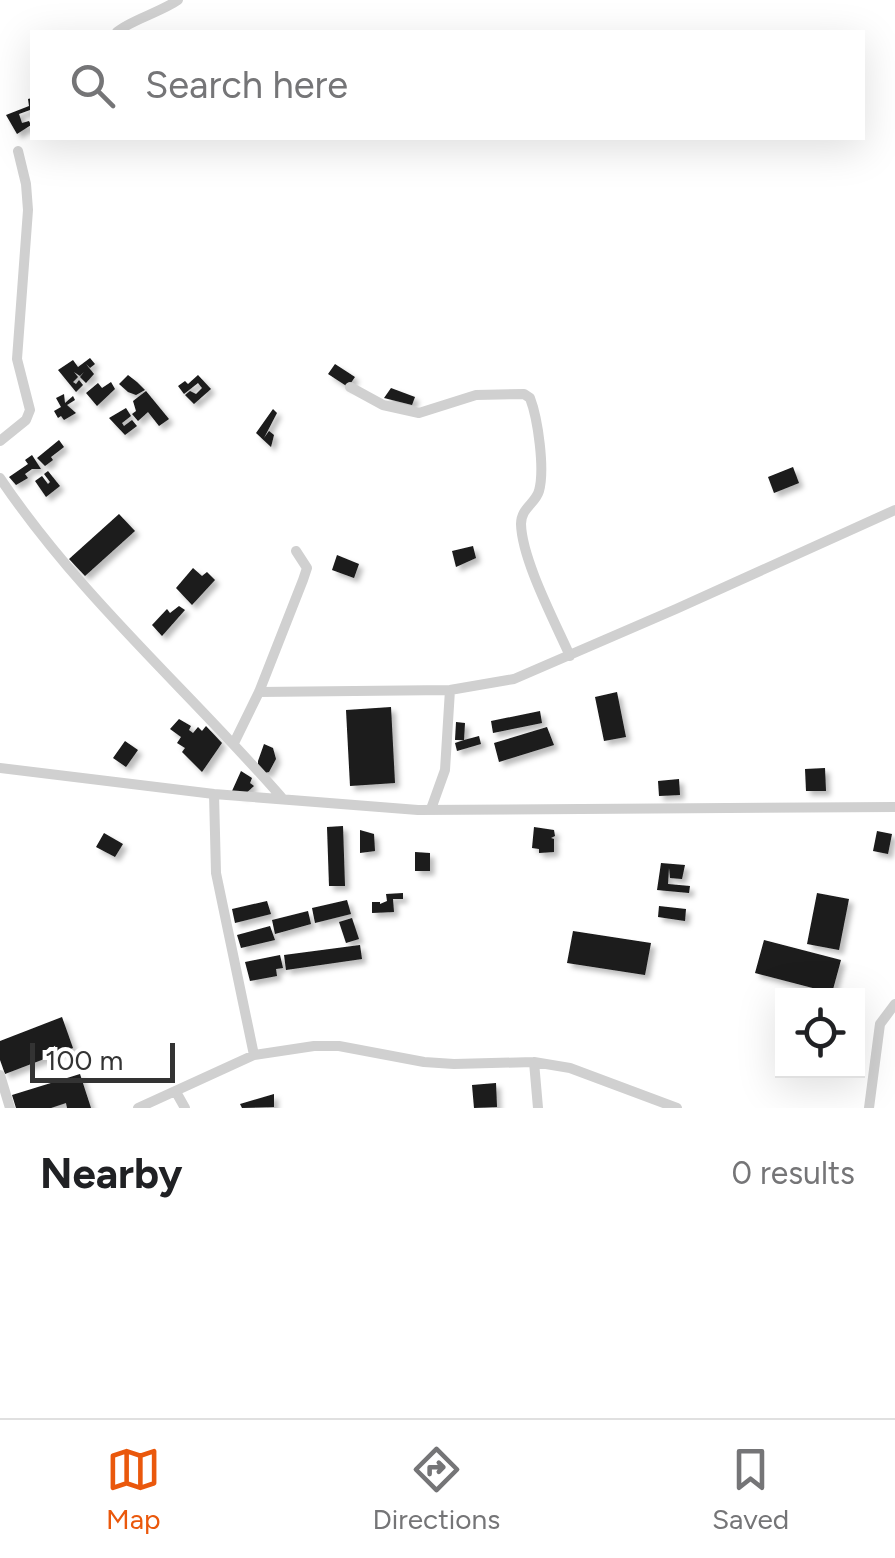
<!DOCTYPE html>
<style>
:root{--surface:#fff;--page:#f2f2f2;--text:#202124;--muted:#757577;--line:#e0e0e0;--accent:#ea580c}
body{margin:0;font-family:Figtree,sans-serif;background:var(--page);color:var(--text)}
.controls{position:absolute;right:30px;bottom:30px;display:grid;overflow:hidden;border-radius:0px;box-shadow:0 10px 40px #0002}
.controls button{width:90px;height:90px;display:grid;place-items:center;padding:0;border:0;border-bottom:2px solid var(--line);background:var(--surface);color:var(--text);font:50px sans-serif}
.scale{position:absolute;left:30px;bottom:25px;width:145px;box-sizing:border-box;padding-left:10px;border:5px solid #333;border-top:0;font-size:28px;line-height:35px;white-space:nowrap;color:#333;-webkit-text-stroke:8px #fff;paint-order:stroke}
.list{margin:0;padding:0;list-style:none}
h2{display:flex;justify-content:space-between;align-items:center;height:130px;margin:0;padding:0 40px;font-size:42px}
h2 small{font-size:32px;font-weight:400;color:var(--muted)}
.icon{flex:none;width:55px;height:55px;fill:none;stroke:currentColor;stroke-width:2;stroke-linecap:round;stroke-linejoin:round}
.map{position:relative;flex:none;width:895px;height:1108px;overflow:hidden}
.search{position:absolute;background:var(--surface);box-shadow:0 10px 40px #0002;left:30px;right:30px;top:30px;height:110px;display:flex;align-items:center;gap:25px;box-sizing:border-box;padding:0 35px;border-radius:0px;color:var(--muted);font-size:38px}
.sheet{height:310px;background:var(--surface)}
nav{display:flex;justify-content:space-around;align-items:center;box-sizing:border-box;height:140px;border-top:2px solid var(--line);background:var(--surface);font-size:28px;color:var(--muted)}
nav a{display:grid;justify-items:center;gap:5px}
nav .on{color:var(--accent)}
.map>svg:first-child{display:block}
.building{fill:#1a1a1a;filter:url(#shadow)}
.lines{fill:none;stroke-linecap:round;stroke-linejoin:round}
.minor{stroke:#d0d0d0;stroke-width:10}
</style>
<div class="map">
<svg width="895" height="1108" viewBox="0 0 895 1108">
<defs>
<filter id="shadow"><feDropShadow dx="4.5" dy="4.5" stdDeviation="2.5" flood-color="#0004"/></filter>
</defs>
<rect width="100%" height="100%" fill="#fff"/>
<path class="building" d="M32 98V115L30 110 19 114 22 123 29 121 31 125 17 134 6 115 29 106 28 99Z
M90 358 95 364 90 368 86 364 94 374 86 383 80 377 84 372 80 376 74 372 78 377 73 382 76 384 79 380 83 385 76 392 58 370 73 360 78 367Z
M335 364 355 377 348 387 328 374Z
M128 375 137 382 145 390 136 395 128 392 119 384Z
M198 375 211 389 194 404 185 395 190 391 196 394 202 388 198 383 184 394 178 386 185 381 188 384Z
M111 382 115 389 97 406 86 393 98 383 102 388Z
M391 388 415 397 412 405 384 398Z
M146 391 169 419 159 426 148 412 138 421 132 414 136 411 133 401Z
M64 394 65 403 73 396 75 400 67 405 76 413 64 420 61 416 58 418 54 411 61 407 56 398Z
M126 408 131 416 122 423 124 426 132 420 137 426 125 435 109 418Z
M273 409 277 413 264 438 269 431 274 435 271 447 256 433Z
M59 440 64 447 51 457 53 460 45 466 37 458Z
M32 455 41 469H32L25 474 28 478 16 485 9 477 28 464 25 460Z
M793 467 799 483 774 493 768 477Z
M48 471 60 486 46 497 35 481 42 476 48 484 50 482 44 474Z
M119 514 135 531 85 576 69 559Z
M473 546 476 558 456 567 452 551Z
M337 555 359 564 354 578 332 570Z
M193 568 202 576 207 572 215 580 192 605 176 588Z
M179 606 185 610 162 636 152 625 167 609 170 613Z
M617 692 626 737 604 741 595 697Z
M391 707 395 783 350 786 346 710Z
M540 711 542 723 493 733 491 721Z
M179 719 191 726 189 730 193 733 198 727 202 731 206 726 222 743 202 772 182 752 185 748 177 743 181 737 170 729Z
M456 722 465 723 464 740 479 736 481 744 457 751 455 743 464 740H455Z
M547 727 554 745 499 762 494 743Z
M125 741 138 750 126 767 113 758Z
M264 744 273 748 276 759 269 772 264 773 258 767V761Z
M825 768 826 791H806L805 769Z
M241 771 252 778 250 783 254 786 244 795 232 791Z
M679 779 680 795 659 796 658 781Z
M343 826 345 886H329L327 827Z
M534 827 554 830 555 836 551 838 554 839V852L539 853V849L532 848Z
M360 830 374 834 375 851 360 853Z
M877 831 892 834 888 854 873 851Z
M104 833 123 844 115 857 96 847Z
M415 852 430 853V871H415Z
M661 863 685 865 682 879 670 878 669 868 668 884 690 886 689 893 657 890Z
M403 893V899H393L394 912 372 913V902H380V904L387 901 386 894Z
M817 893 849 899 839 950 807 944Z
M347 900 351 914 315 923 312 908Z
M267 901 271 914 235 923 232 909Z
M659 906 686 909 685 921 658 917Z
M308 911 311 924 275 934 272 920Z
M352 918 359 939 346 943 339 922Z
M270 926 275 940 241 948 237 935Z
M573 931 651 943 645 975 567 963Z
M764 940 841 960 832 993 755 973Z
M360 945 362 959 286 970 284 955Z
M280 955 283 968 276 969 277 976 250 981 245 962Z
M62 1017 73 1048 5 1074 0 1060V1041Z
M80 1074 91 1108H67L66 1103 51 1108H16L12 1095Z
M496 1083 497 1107 474 1108 472 1085Z
M274 1094V1107L242 1108 240 1104Z"/>
<g class="lines">
<path class="minor" d="M117 32C129 21 161 12 178 0
M350 387 383 405 419 413 476 395 524 394 530 398C538 419 545 469 539 491 535 504 521 508 521 524 522 560 555 622 570 656
M0 441 26 420 30 410 17 359 28 210 26 184 18 151
M0 478C80 597 189 691 283 799
M259 692 450 690 514 679 676 609 895 510
M234 743 259 692 303 580 307 568 296 551
M0 768 214 794 418 810 895 807
M214 794 216 873 254 1055
M431 809 445 770 450 690
M534 1062 538 1108
M0 1075 10 1108
M176 1092 185 1108
M138 1108 254 1055 314 1046H339L424 1062 454 1064 534 1062 570 1068 677 1108
M869 1108 880 1024 895 1004"/>
</g>
</svg>
<div class="controls">
<button><svg class="icon" aria-label="locate" viewBox="0 0 24 24"><circle cx="12" cy="12" r="6"/><path d="M12 2v4M12 18v4M2 12h4M18 12h4"/></svg></button>
</div>
<div class="scale">100 m</div>
<div class="search"><svg class="icon" aria-label="search" viewBox="0 0 24 24"><circle cx="10" cy="10" r="6"/><path d="M15 15l6 6"/></svg>Search here</div>
</div>
<section class="sheet">
<h2>Nearby<small>0 results</small></h2>
<ul class="list">
</ul>
</section>
<nav>
<a class="on"><svg class="icon" aria-label="map" viewBox="0 0 24 24"><path d="M3 6l6-2 6 2 6-2v14l-6 2-6-2-6 2zM9 4v14M15 6v14"/></svg>Map</a>
<a><svg class="icon" aria-label="directions" viewBox="0 0 24 24"><path d="M12 3l9 9-9 9-9-9zM9 14v-3h6M13 9l2 2-2 2"/></svg>Directions</a>
<a><svg class="icon" aria-label="saved" viewBox="0 0 24 24"><path d="M7 4h10v16l-5-4-5 4z"/></svg>Saved</a>
</nav>
